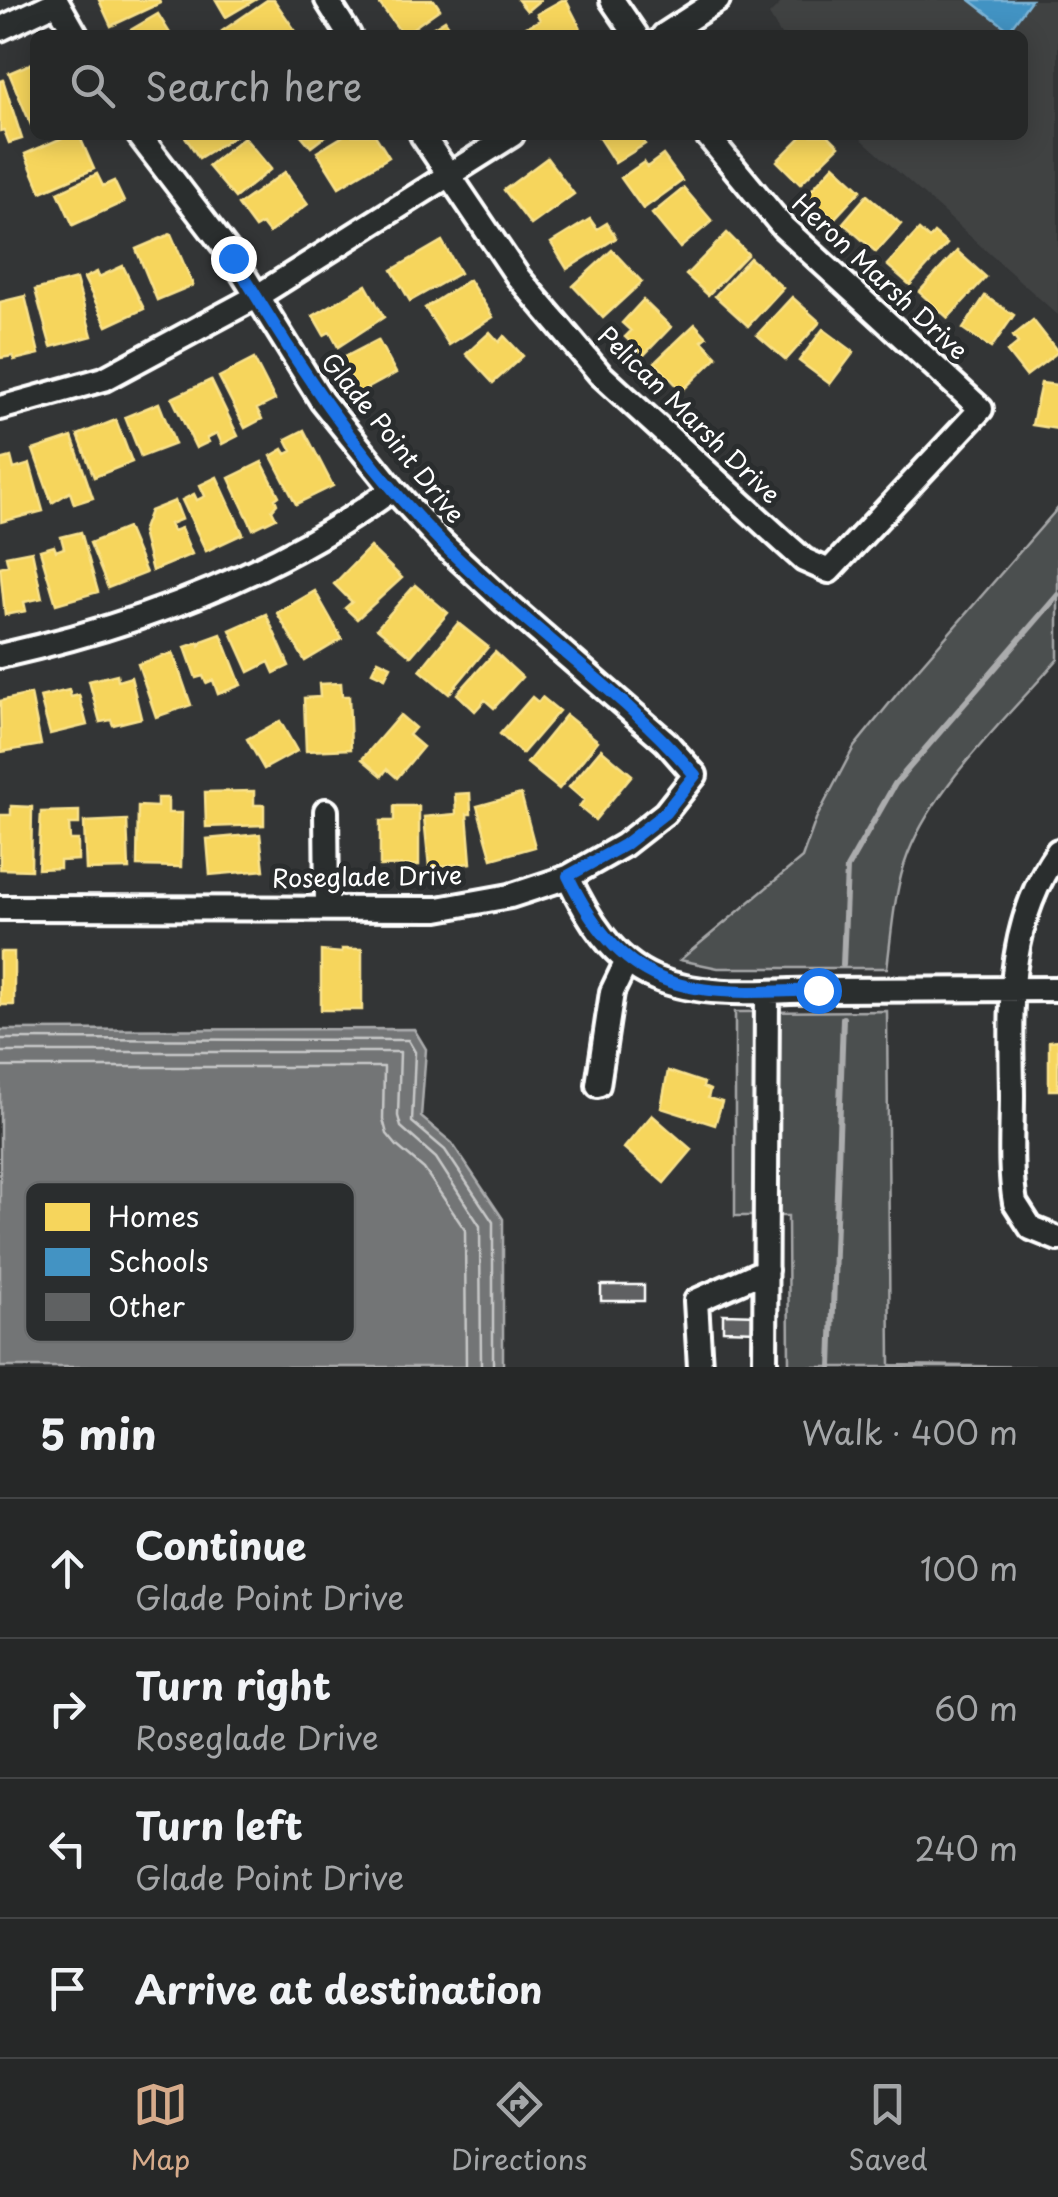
<!DOCTYPE html>
<meta charset="utf-8">
<style>
:root{--surface:#262828;--page:#2e3030;--text:#f1f3f6;--muted:#a4a6a8;--line:#424445;--accent:#d6ab8b}
body{margin:0;font-family:"Playpen Sans",sans-serif;background:var(--page);color:var(--text)}
.stop{position:absolute;width:30px;height:30px;margin:-22px;border:8px solid #1a73e8;border-radius:50%;background:#fff}
.stop.end{background:#1a73e8;border-color:#fff;box-shadow:0 2px 10px #0008}
.list{margin:0;padding:0;list-style:none}
h2{display:flex;justify-content:space-between;align-items:center;height:130px;margin:0;padding:0 40px;font-size:42px}
h2 small{font-size:32px;font-weight:400;color:var(--muted)}
.list li{display:grid;grid-template-columns:65px 1fr auto;gap:30px;align-items:center;box-sizing:border-box;height:140px;padding:0 40px;border-top:2px solid var(--line)}
.list b{display:block;font-size:38px;white-space:nowrap}
.list p{margin:0;font-size:32px;white-space:nowrap;color:var(--muted)}
.list em{font-size:32px;font-style:normal;color:var(--muted)}
.icon{flex:none;width:55px;height:55px;fill:none;stroke:currentColor;stroke-width:2;stroke-linecap:round;stroke-linejoin:round}
.map{position:relative;flex:none;width:1058px;height:1367px;overflow:hidden}
.search{position:absolute;background:var(--surface);box-shadow:0 5px 25px #0003;left:30px;right:30px;top:30px;height:110px;display:flex;align-items:center;gap:25px;box-sizing:border-box;padding:0 35px;border-radius:15px;color:var(--muted);font-size:38px}
.sheet{height:690px;background:var(--surface)}
nav{display:flex;justify-content:space-around;align-items:center;box-sizing:border-box;height:140px;border-top:2px solid var(--line);background:var(--surface);font-size:28px;color:var(--muted)}
nav a{display:grid;justify-items:center;gap:5px}
nav .on{color:var(--accent)}
.map>svg:first-child{display:block}
.built{fill:#404243}
.green{fill:#4c4f50;stroke:#a6a7a8;stroke-width:2.5}
.water{fill:#737576;stroke:#abacad;stroke-width:2.5}
.homes{fill:#f6d55c;stroke:#f9e28d;stroke-width:2.5}
.schools{fill:#4393c3;stroke:#7bb3d5;stroke-width:2.5}
.lines{fill:none;stroke-linecap:round;stroke-linejoin:round}
.shore{stroke:#c7c8c8;stroke-width:2.5}
.stream{stroke:#abacad;stroke-width:6}
.building{fill:#5f6162;stroke:#fff;stroke-width:2.5}
.minor-casing{stroke:#fff;stroke-width:30}
.minor{stroke:#2a2d2e;stroke-width:22}
.route{stroke:#1a73e8;stroke-width:12}
.labels{text-anchor:middle;stroke-width:10;stroke-linejoin:round;paint-order:stroke}
.street-label{font-size:25px;fill:#fff;stroke:#2a2d2e}
.key{fill:#2a2d2e;stroke:#6a6c6d;stroke-width:2.5}
.key-label{font-size:28px;fill:#fff}
</style>
<div class="map">
<svg width="1058" height="1367" viewBox="0 0 1058 1367">
<rect width="100%" height="100%" fill="#333536"/>
<filter id="ink" filterUnits="userSpaceOnUse"><feTurbulence type="fractalNoise" baseFrequency=".01" numOctaves="2"/><feDisplacementMap in="SourceGraphic" scale="20" xChannelSelector="R" yChannelSelector="G"/><feConvolveMatrix kernelMatrix="1 2 1 2 8 2 1 2 1" color-interpolation-filters="sRGB"/></filter>
<g filter="url(#ink)">
<path class="built" d="M784 0H1058V315L857 135H1023V35H781L769 15Z"/>
<path class="green" d="M1058 508V659C1008 717 936 783 908 854 894 890 892 931 887 968H718L680 960 802 858 816 819 854 747 910 678Z
M887 1011 890 1365 1058 1367H789L788 1216H735V1012Z"/>
<path class="water" d="M414 1029 426 1049 421 1117 452 1143 503 1219V1367H0V1030Z"/>
<path class="homes" d="M99 0H159L160 3 111 26Z
M216 0H255L226 17Z
M267 0H274L297 33 225 35 222 31Z
M383 0H434L440 9 403 35 379 3Z
M518 0H540L527 11Z
M562 0H566L584 35H523L520 30 540 20 537 14Z
M158 14 171 35H122Z
M445 20 455 35H421Z
M35 62V123L31 125 9 73Z
M3 80 22 139 9 143 4 130 0 131V81Z
M69 135H79L94 169 41 192 25 154Z
M184 135H234L235 136 199 158Z
M301 135H327L311 147Z
M345 135H375L389 157 339 187 317 152Z
M597 135H640L645 144 615 163Z
M803 135H828L839 146 800 184 777 161Z
M244 137 271 169 235 198 208 166Z
M663 155 682 181 643 209 621 178 644 162 647 167Z
M547 158 574 194 531 225 504 190Z
M834 165 861 190 834 219 807 195Z
M285 172 308 204 269 233 262 224 255 228 238 205Z
M97 174 103 186 114 181 124 202 73 225 58 192Z
M684 188 712 221 680 248 652 214Z
M867 195 901 224 876 252 843 223Z
M590 219 597 229 607 223 616 238 567 269 551 243Z
M919 230 929 239 934 233 947 244 910 285 887 265Z
M727 233 748 254 708 295 686 275Z
M171 234 193 285 157 300 136 249Z
M442 241 460 273 410 301 392 270Z
M612 250 642 282 603 318 573 286Z
M957 251 986 277 948 318 919 292Z
M750 258 783 288 748 326 715 296Z
M123 266 144 309 107 326 84 278 97 272 99 277Z
M76 279 92 336 51 347 35 290Z
M469 280 493 317 449 345 425 308Z
M366 285 384 317 338 347 330 332 324 335 313 316Z
M25 296 39 354 14 360 13 356 0 358V302Z
M985 296 1014 315 991 348 963 329Z
M792 297 820 322 786 360 757 335Z
M643 300 671 327 644 355 625 337 631 331 622 323Z
M1033 320 1058 352 1026 376 1007 352 1018 343 1013 336Z
M695 324 707 337 702 341 717 357 682 391 655 362Z
M823 329 854 352 830 384 799 361Z
M490 332 499 342 504 336 523 356 493 383 466 354Z
M378 340 396 373 359 393 341 359Z
M254 359 275 400 257 409 262 419 245 428 219 377Z
M211 380 238 436 222 444 217 433 207 438 209 442 196 448 172 398Z
M1041 383 1058 385V429L1032 425Z
M159 403 175 444 141 457 125 417Z
M116 420 132 462 94 477 78 435Z
M304 430 333 486 296 504 271 456 283 449 286 454 292 451 286 439Z
M72 437 93 498 74 504 70 492 52 503 33 450Z
M11 457 14 469 30 464 43 511 1 522 0 460Z
M262 462 279 496 275 499 277 504 272 510 276 518 253 529 229 478Z
M217 477 243 534 206 551 182 500 194 494 197 500 205 496 200 485Z
M175 501 182 519 170 524 173 531 181 528 192 554 152 571 142 532 150 511Z
M127 528 146 573 108 588 90 543Z
M81 532 98 592 56 604 40 550 54 546 56 551 64 548 61 537Z
M370 547 402 578 357 619 345 608 352 602 334 584Z
M32 551 42 598 24 602 26 611 5 615 0 567 8 565 6 556Z
M415 585 448 613 411 656 377 628Z
M315 591 342 639 305 661 277 613Z
M266 614 289 666 274 673 269 662 249 672 230 630Z
M458 623 488 647 449 694 420 670Z
M221 634 241 685 218 694 213 680 206 683 203 676 196 678 185 647 199 642 200 645 202 641Z
M495 652 522 677 494 708 485 700 475 711 457 694Z
M173 653 191 705 156 717 138 664Z
M378 660 391 666 385 678 372 672Z
M117 674 118 681 131 677 141 718 113 725 111 720 100 722 89 681Z
M341 683 342 696H349L351 749 306 751 304 698 320 697 319 684Z
M69 690 71 697 79 695 87 725 50 734 40 697Z
M31 694 41 745 1 752 0 701Z
M532 697 538 702 542 697 559 711 522 754 500 734Z
M400 715 415 728 409 735 423 747 397 778 387 769 382 776 362 759Z
M566 715 598 741 559 789 527 763Z
M280 721 297 751 264 769 247 739Z
M601 749 632 775 595 820 579 807 584 800 569 787Z
M254 791V805H264V825L206 827 205 792Z
M470 793 471 814H467L471 863 429 867 424 817 456 814 455 794Z
M521 794 535 847 492 859 477 806Z
M157 798H168V813H182L181 867 137 866 138 806 157 807Z
M11 806 32 807 31 870 0 869V815H11Z
M394 806H419V865L380 866V821H394Z
M79 811V824H69L70 840H78V860L60 861V868L38 869 41 812Z
M127 820 129 869 86 870 84 822Z
M260 834 264 870 210 875 207 839Z
M342 949H362V1010H321V951L342 953Z
M0 952H14V1005H0Z
M1058 1040V1090H1049V1041Z
M668 1071 704 1083 703 1087 710 1090 708 1098 722 1102 715 1125 661 1108Z
M652 1115 692 1150 664 1183 624 1148Z"/>
<path class="schools" d="M970 0H1031L1009 30Z"/>
<g class="lines">
<path class="shore" d="M0 1039 408 1040 415 1052 412 1122 445 1150 493 1222V1367
M0 1052H400L398 1116 401 1127 436 1158 480 1226 481 1367
M0 1067H384L383 1119 387 1134 397 1146 424 1169 465 1230 466 1367"/>
<path class="stream" d="M843 965 847 868 895 784 1058 595
M831 1367 843 1018"/>
</g>
<path class="building" d="M601 1285H644V1301H601Z
M723 1314 759 1315V1331L723 1330Z"/>
<g class="lines">
<g class="minor-casing">
<path id="minor" d="M56 0 76 35
M327 0 349 35
M612 0 636 35
M0 29 57 2
M664 35 718 0
M422 135 518 277 600 374 785 543 804 560 829 571 981 409 783 227 707 135
M0 408 104 379 256 297 512 135
M0 656C139 625 277 574 393 489
M326 811 327 908
M1058 851C1005 925 1011 1008 1012 1095 1012 1131 1009 1168 1015 1203L1031 1228 1058 1239
M568 877C587 917 612 960 655 978 706 999 768 991 822 990 900 989 979 989 1058 989
M0 908 438 909 510 896 568 877 624 845 665 813 695 775 666 742 505 602 442 543 393 489 322 401 233 258 139 135
M598 1085 612 992 627 961
M700 1367 696 1301 766 1270
M765 1367 767 992"/>
</g>
<use href="#minor" class="minor"/>
</g>
</g>
<g class="lines" filter="url(#ink)">
<path class="route" d="M233 258C294 360 359 460 444 545 524 625 621 689 695 775L665 813 624 845 568 876C628 1000 694 995 818 990"/>
</g>
<g class="labels">
<g class="street-label">
<text transform="translate(880 277) rotate(43)" y="9">Heron Marsh Drive</text>
<text transform="translate(689 415) rotate(44)" y="9">Pelican Marsh Drive</text>
<text transform="translate(393 438) rotate(51)" y="9">Glade Point Drive</text>
<text transform="translate(367 877) rotate(-1)" y="9">Roseglade Drive</text>
</g>
</g>
<rect x="25" y="1182" width="330" height="160" rx="15" class="key"/>
<rect x="45" y="1203" width="45" height="28" fill="#f6d55c"/>
<rect x="45" y="1248" width="45" height="28" fill="#4393c3"/>
<rect x="45" y="1293" width="45" height="28" fill="#5f6162"/>
<g class="key-label">
<text x="108" y="1227">Homes</text>
<text x="108" y="1272">Schools</text>
<text x="108" y="1317">Other</text>
</g>
</svg>
<div class="stop" style="left:818px;top:990px"></div>
<div class="stop end" style="left:233px;top:258px"></div>
<div class="search"><svg class="icon" aria-label="search" viewBox="0 0 24 24"><circle cx="10" cy="10" r="6"/><path d="M15 15l6 6"/></svg>Search here</div>
</div>
<section class="sheet">
<h2>5 min<small>Walk · 400 m</small></h2>
<ul class="list">
<li><svg class="icon" aria-label="ahead" viewBox="0 0 24 24"><path d="M12 20V5M6 11l6-6 6 6"/></svg><div><b>Continue</b><p>Glade Point Drive</p></div><em>100 m</em></li>
<li><svg class="icon" aria-label="right" viewBox="0 0 24 24"><path d="M7 20v-9h11M14 6l5 5-5 5"/></svg><div><b>Turn right</b><p>Roseglade Drive</p></div><em>60 m</em></li>
<li><svg class="icon" aria-label="left" viewBox="0 0 24 24"><path d="M17 20v-9H6M10 6l-5 5 5 5"/></svg><div><b>Turn left</b><p>Glade Point Drive</p></div><em>240 m</em></li>
<li><svg class="icon" aria-label="arrive" viewBox="0 0 24 24"><path d="M6 21V4h12l-3 4 3 4H6"/></svg><div><b>Arrive at destination</b></div></li>
</ul>
</section>
<nav>
<a class="on"><svg class="icon" aria-label="map" viewBox="0 0 24 24"><path d="M3 6l6-2 6 2 6-2v14l-6 2-6-2-6 2zM9 4v14M15 6v14"/></svg>Map</a>
<a><svg class="icon" aria-label="directions" viewBox="0 0 24 24"><path d="M12 3l9 9-9 9-9-9zM9 14v-3h6M13 9l2 2-2 2"/></svg>Directions</a>
<a><svg class="icon" aria-label="saved" viewBox="0 0 24 24"><path d="M7 4h10v16l-5-4-5 4z"/></svg>Saved</a>
</nav>
